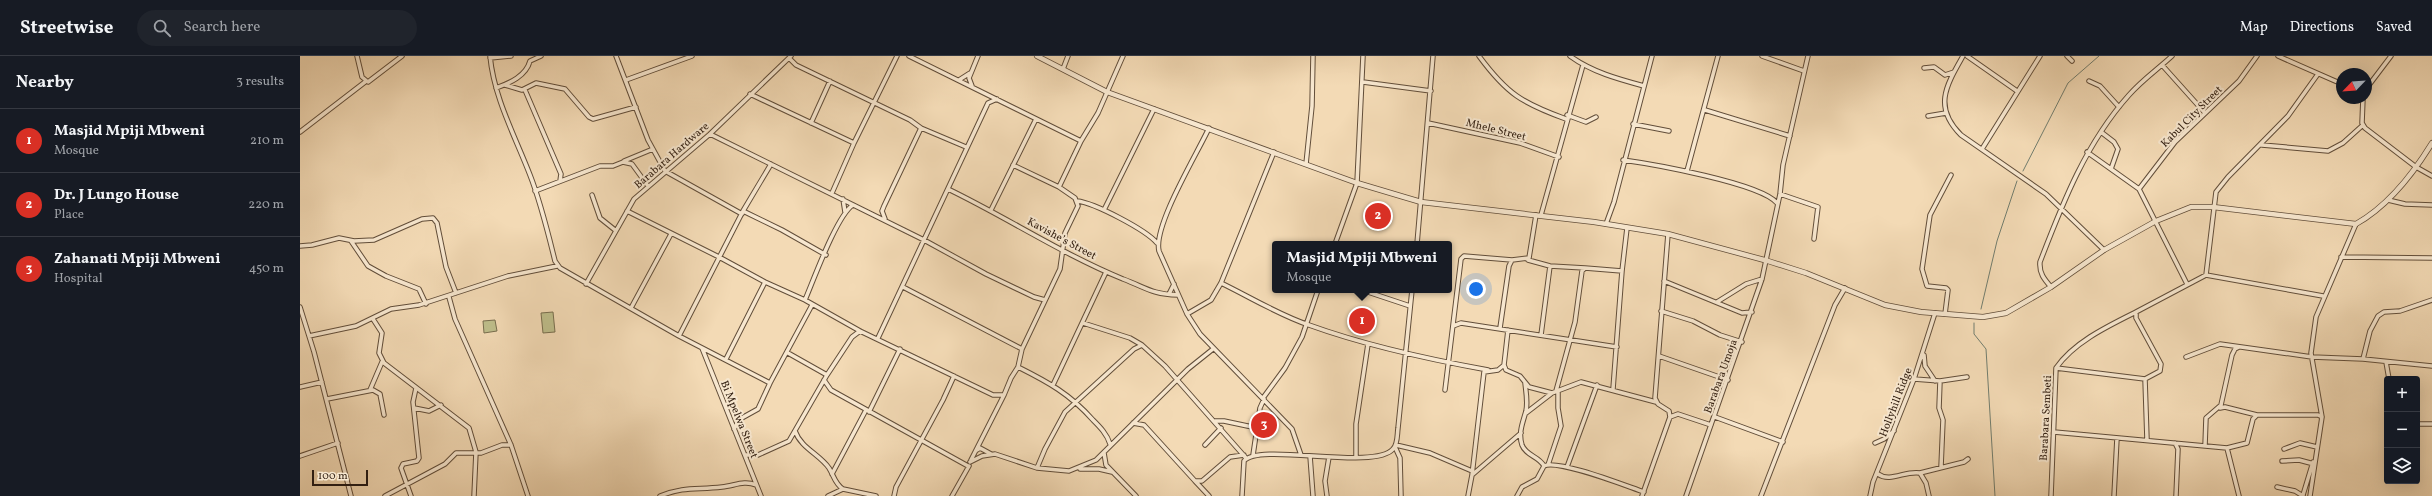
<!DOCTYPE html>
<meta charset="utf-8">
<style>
:root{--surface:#171b24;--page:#20242c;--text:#f1f3f6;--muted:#9ea1a6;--line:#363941;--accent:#d93025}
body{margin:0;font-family:Vollkorn,serif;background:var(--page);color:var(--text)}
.controls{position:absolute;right:12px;bottom:12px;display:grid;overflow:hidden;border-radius:4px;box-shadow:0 4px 16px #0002}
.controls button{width:36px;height:36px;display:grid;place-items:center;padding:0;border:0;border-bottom:1px solid var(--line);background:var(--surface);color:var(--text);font:20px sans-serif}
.compass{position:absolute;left:2036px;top:12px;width:36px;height:36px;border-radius:50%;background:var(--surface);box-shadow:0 4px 16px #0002;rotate:245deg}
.scale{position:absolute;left:12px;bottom:10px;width:56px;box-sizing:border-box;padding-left:4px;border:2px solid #321f11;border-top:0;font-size:11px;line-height:14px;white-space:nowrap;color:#321f11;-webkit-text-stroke:3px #f7e7cf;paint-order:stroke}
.you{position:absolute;left:1176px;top:233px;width:14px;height:14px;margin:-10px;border:3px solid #fff;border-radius:50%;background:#1a73e8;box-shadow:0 0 0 6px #1a73e833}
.badge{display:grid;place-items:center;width:26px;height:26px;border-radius:50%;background:var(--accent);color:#fff;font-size:13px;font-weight:700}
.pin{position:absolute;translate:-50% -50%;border:2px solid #fff;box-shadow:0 1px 4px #0006}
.popup{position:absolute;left:972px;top:185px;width:180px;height:52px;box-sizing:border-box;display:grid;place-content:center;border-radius:4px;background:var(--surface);filter:drop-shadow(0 1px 3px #0005);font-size:13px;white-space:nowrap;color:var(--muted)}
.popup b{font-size:15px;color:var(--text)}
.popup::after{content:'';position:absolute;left:50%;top:100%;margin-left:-8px;border:8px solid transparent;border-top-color:var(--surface)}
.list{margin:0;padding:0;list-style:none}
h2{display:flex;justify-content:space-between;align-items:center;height:52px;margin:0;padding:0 16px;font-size:17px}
h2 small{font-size:13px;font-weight:400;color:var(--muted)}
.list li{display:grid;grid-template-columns:26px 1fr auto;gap:12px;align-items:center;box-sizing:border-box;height:64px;padding:0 16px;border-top:1px solid var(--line)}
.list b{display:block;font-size:15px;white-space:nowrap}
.list p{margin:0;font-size:13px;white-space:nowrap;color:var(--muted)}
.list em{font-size:13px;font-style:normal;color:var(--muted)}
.icon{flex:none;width:22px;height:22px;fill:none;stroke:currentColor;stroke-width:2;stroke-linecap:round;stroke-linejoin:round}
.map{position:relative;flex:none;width:2132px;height:440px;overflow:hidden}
header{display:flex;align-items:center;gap:24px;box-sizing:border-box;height:56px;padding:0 20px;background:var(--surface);border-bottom:1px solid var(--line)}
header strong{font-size:19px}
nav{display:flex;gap:22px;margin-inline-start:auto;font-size:14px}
.search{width:280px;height:36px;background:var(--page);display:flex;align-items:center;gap:10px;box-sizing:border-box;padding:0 14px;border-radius:22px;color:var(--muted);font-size:15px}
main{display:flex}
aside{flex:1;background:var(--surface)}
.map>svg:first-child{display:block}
.green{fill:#bebe8b;stroke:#786e4e}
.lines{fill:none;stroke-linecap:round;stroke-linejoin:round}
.stream{stroke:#717d6e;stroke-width:1}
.minor-casing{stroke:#624e3a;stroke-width:5.5}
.tertiary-casing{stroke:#624e3a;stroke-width:6}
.minor{stroke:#f7e7cf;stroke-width:3.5}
.tertiary{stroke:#f7e7cf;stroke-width:4.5}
.labels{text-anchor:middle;stroke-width:4;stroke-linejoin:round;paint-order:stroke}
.street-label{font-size:11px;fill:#321f11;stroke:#f7e7cf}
</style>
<header>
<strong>Streetwise</strong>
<div class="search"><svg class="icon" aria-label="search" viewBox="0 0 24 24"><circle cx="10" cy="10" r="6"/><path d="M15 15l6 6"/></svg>Search here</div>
<nav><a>Map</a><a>Directions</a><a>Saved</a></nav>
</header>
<main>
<aside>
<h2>Nearby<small>3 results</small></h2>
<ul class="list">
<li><span class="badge">1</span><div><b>Masjid Mpiji Mbweni</b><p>Mosque</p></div><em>210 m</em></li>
<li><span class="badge">2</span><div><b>Dr. J Lungo House</b><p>Place</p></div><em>220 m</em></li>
<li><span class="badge">3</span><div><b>Zahanati Mpiji Mbweni</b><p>Hospital</p></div><em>450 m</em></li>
</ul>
</aside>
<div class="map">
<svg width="2132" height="440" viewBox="0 0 2132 440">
<rect width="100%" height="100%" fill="#f3dab5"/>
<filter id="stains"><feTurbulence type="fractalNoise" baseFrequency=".005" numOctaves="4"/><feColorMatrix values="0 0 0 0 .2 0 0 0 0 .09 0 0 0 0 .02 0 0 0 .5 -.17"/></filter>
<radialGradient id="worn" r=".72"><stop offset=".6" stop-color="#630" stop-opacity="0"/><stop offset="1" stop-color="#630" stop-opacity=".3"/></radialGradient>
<path class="green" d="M253 256 255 276 243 277 241 257Z
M195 264 197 275 184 277 183 265Z"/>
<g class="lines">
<path class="stream" d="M1723 115 1768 27 1799 0
M1681 253 1697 185 1717 125
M1674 267V278L1686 293 1695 440"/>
<g class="minor-casing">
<path id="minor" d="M57 0 62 21 68 26 102 0
M190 0C194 42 215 80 230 119 241 147 248 177 255 205L260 212 379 280 470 327 512 249
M316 0 348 84 365 115 442 158
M609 0 781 85
M1179 0C1207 38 1222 47 1266 63
M1270 0C1292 16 1318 23 1344 30
M1462 0 1504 15
M1663 0C1646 30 1633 51 1661 79L1746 138 1804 194
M1667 0 1717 35
M1767 0 1772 5
M1978 0 2042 28
M190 2 211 0
M489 2 496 9 610 64 621 72 666 91
M1862 9 1905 57
M1624 12 1634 11 1645 19 1654 16
M763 13 768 0
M326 24 392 0
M659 24 670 17
M1789 25 1800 30 1819 51
M1063 26 1131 35
M205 29 222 34 236 27 265 33 289 61 293 63 336 51
M672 30 669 22 678 0
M196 32C210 27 226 20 230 5L241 0
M2066 33 2091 0
M225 34 261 118 260 125
M450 38 554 87
M2063 42 2062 67 2065 72 2116 111 2132 120
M1405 54 1490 80
M1267 59 1286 66 1296 61
M1628 60 1646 57
M511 67 530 25
M1128 67 1220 87 1259 101
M1333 68 1369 75
M909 72C897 98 853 170 859 195L887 258 900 278 992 373 1001 399
M0 76 65 26
M1801 76 1814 86 1818 93 1811 113
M410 78 624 184 686 218 734 241 745 244
M1962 89 2028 95 2043 87 2063 69
M1682 93 1740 0
M1787 96 1839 133 1887 228
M1323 104C1352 108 1460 127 1477 147
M324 105 353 93
M1006 108 1012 50 1013 0
M713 109 759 131
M1387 115 1418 0
M648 133C708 162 762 198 823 223 847 232 851 238 878 239
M1839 133 1875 86 1939 25 1957 0
M235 135 300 110H313L323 106 332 108 348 130
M532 137 554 87 597 0
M1480 138 1518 151 1514 183
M292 139 300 162 315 174
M543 143 545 156
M2088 144 2105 148 2132 149
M777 145C795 147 846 174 857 187
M691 154 736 63
M804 154 854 53
M327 155 419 201 465 226 505 244 560 275 693 339H704L711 322 718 311 722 293 760 213 765 177 778 150 775 142 759 131 781 85 798 57 823 0
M443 155 482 174 526 199
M1241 159 1283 9
M585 163 582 155 584 150 621 72
M1306 168 1314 146 1352 0
M51 185 68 210 86 220 119 233 126 248
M1035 188 1057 127 1063 0
M1117 188 1133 0
M0 190 12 189 39 182 54 185 74 184 122 163 133 162 137 167 146 211 156 237
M2041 201 2132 202
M1228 204 1250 210 1285 212
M1906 219 1916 136 1928 121 1988 60 2018 18
M1364 225 1442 257 1452 256
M921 227C950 241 979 259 1009 269 1067 290 1127 303 1188 314
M286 228 334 143 410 78 491 0
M603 231 722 293
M1751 231C1744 223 1739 217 1740 206 1763 146 1786 87 1829 39 1842 24 1858 13 1872 0
M1062 234 1110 250
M869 238 874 228
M149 241 155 263 211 389 228 440
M505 244C514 223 537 159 553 149
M1417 246 1446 228 1462 223
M0 251 14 296 51 440
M331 252 371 178
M1361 255 1393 265 1420 279 1442 286
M887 258 911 244 921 227 974 96
M1645 258 1648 234 1646 232 1627 230 1622 213 1630 159 1651 119
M73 263 82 277 79 297 84 307 169 372 176 396 174 440
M783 267 830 282 842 289 865 310 946 402
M1153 270 1161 267 1317 291
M1200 272 1209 210 1212 204 1229 202 1236 159
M1208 274 1204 309 1206 314 1220 320 1229 331 1252 337
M1241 279 1250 210
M9 280 56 270 91 253 119 249 208 220 257 210
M379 280 443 155 471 108
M578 282 688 47 697 43
M402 292 461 440
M488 297 527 319
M1624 299 1625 310 1635 325
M1359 300 1428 324
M1886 301 1920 288 2012 301 2063 303 2132 310
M426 303 465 226
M2063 303 2070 275 2078 260 2084 256 2100 255 2132 244
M2086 306 2089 323
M718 311C748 326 770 338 793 364 800 371 807 378 810 388
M1756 312 1845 323 1860 315 1861 308 1836 262V256L1906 219 2023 240
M1614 323 1640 325 1667 321
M1845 323 1847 384
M524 324 531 334 668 410
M1640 325 1639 352 1643 364 1641 411
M753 329 806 216
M0 331 22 326
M1313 333 1322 215
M70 334 82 306
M1145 334 1161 203 1164 200 1212 204
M1256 335 1275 266 1282 215 1285 212 1322 215 1327 172
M963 342 985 312 1002 281 1018 234
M27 343 73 334 80 338 84 359
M114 352 129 355 141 349
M1920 352 1925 351 1957 359
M569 356 600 293
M1226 357 1252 337 1281 326 1356 346
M1370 361 1378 358 1411 369
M1415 361 1483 386
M915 365H924L957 372
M833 367 844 369 895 425H902L930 401 944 399
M2117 368H2132
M434 373 440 363 458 353 470 327
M495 375C501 392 519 398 529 412 534 420 535 428 543 433
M1754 376 1927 392 1947 387 1953 363 1957 359H2018L2022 361
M1575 387 1584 383 1594 375
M1875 387 1878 393 1876 440
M905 389 921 372
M1096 389 1130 397 1172 415
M1905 390 1906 362 1921 349 1932 299 1935 293 1939 291
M1095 391 1100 402 1101 440
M1927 392 1939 440
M1984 393 2000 387 2017 391
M677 394 680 392 691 398
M804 397 806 409 836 440
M445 399H458L489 385 527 319 552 281 560 275
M953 399 960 352 964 343
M0 400 38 387
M1010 400 1013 440
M1056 401V368L1068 288
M671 404 704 339
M1982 405 1999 404 2014 408
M670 406 682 400 695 398 737 412 769 415 796 404 888 313 913 293
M1248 409 1261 370 1258 352V334
M1244 410C1258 403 1326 430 1344 436
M1267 411 1297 329
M737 412 745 393 765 356 834 293 842 289
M780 413H799L812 416
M1620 417 1664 406 1668 403
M532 418 566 354
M1578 418C1590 427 1606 414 1620 417L1626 427 1629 440
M1172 419 1184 316 1198 314 1204 309
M895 425 909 440
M1977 431 1995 435 2003 440
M2003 439 2013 406
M85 440 145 408 156 397H181L202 389H211
M111 440 101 412 103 408 117 405 119 402 113 346 116 332
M360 440C385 430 397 434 422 431 434 430 444 424 456 429
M528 440 543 433 576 440
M594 440 596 431 643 344 654 320
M652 440 669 410
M942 440 944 405C959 386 1074 415 1093 393 1098 388 1097 379 1098 372L1112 234
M1027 440 1025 425 1029 401
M1168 440 1172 419 1221 377
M1217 440 1222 431 1237 423 1244 410C1239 400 1226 400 1222 389 1218 377 1223 366 1226 355 1228 346 1226 336 1225 327
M1342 440 1370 361 1369 355 1358 348 1355 342 1368 178
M1386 440 1462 223 1480 138 1483 109 1508 0
M1461 440 1535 249 1545 232
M1570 440 1573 426 1614 323 1635 257
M1751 440 1756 312C1774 286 1808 270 1836 256
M1814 440 1817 382
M2010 440 2022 361 2011 297 2016 261 2056 168"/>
</g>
<g class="tertiary-casing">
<path id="tertiary" d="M737 0 807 36 1057 127 1104 141 1121 146 1294 166 1368 178 1468 205 1506 217 1585 249 1621 256 1683 261 1706 257 1751 231 1804 194 1856 165 1891 151H1913L2056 168C2088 150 2113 118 2132 87"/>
</g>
<use href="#minor" class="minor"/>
<use href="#tertiary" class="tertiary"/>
</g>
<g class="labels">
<g class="street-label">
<text transform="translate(1891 60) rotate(-45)" y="4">Kabul City Street</text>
<text transform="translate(1196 73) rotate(14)" y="4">Mhele Street</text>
<text transform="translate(371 99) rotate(-41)" y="4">Barabara Hardware</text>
<text transform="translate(762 182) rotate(28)" y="4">Kavishe’s Street</text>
<text transform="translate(1420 320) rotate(-70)" y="4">Barabara Umoja</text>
<text transform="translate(1595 346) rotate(-69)" y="4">Hollyhill Ridge</text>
<text transform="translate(1745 362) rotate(-87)" y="4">Barabara Sembeti</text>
<text transform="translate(440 363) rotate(68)" y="4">Bi Mpelwa Street</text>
</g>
</g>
<rect width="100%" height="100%" filter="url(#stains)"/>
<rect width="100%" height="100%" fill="url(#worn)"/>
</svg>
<div class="controls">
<button>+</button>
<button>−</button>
<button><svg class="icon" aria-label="layers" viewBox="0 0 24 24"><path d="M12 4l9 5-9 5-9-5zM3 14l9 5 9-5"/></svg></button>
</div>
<svg class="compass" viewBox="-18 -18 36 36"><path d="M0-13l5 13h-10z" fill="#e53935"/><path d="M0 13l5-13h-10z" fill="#9ea1a6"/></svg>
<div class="scale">100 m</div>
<div class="you"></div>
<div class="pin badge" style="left:1062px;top:265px">1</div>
<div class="popup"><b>Masjid Mpiji Mbweni</b>Mosque</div>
<div class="pin badge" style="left:1078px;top:160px">2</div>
<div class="pin badge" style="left:964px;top:369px">3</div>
</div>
</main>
